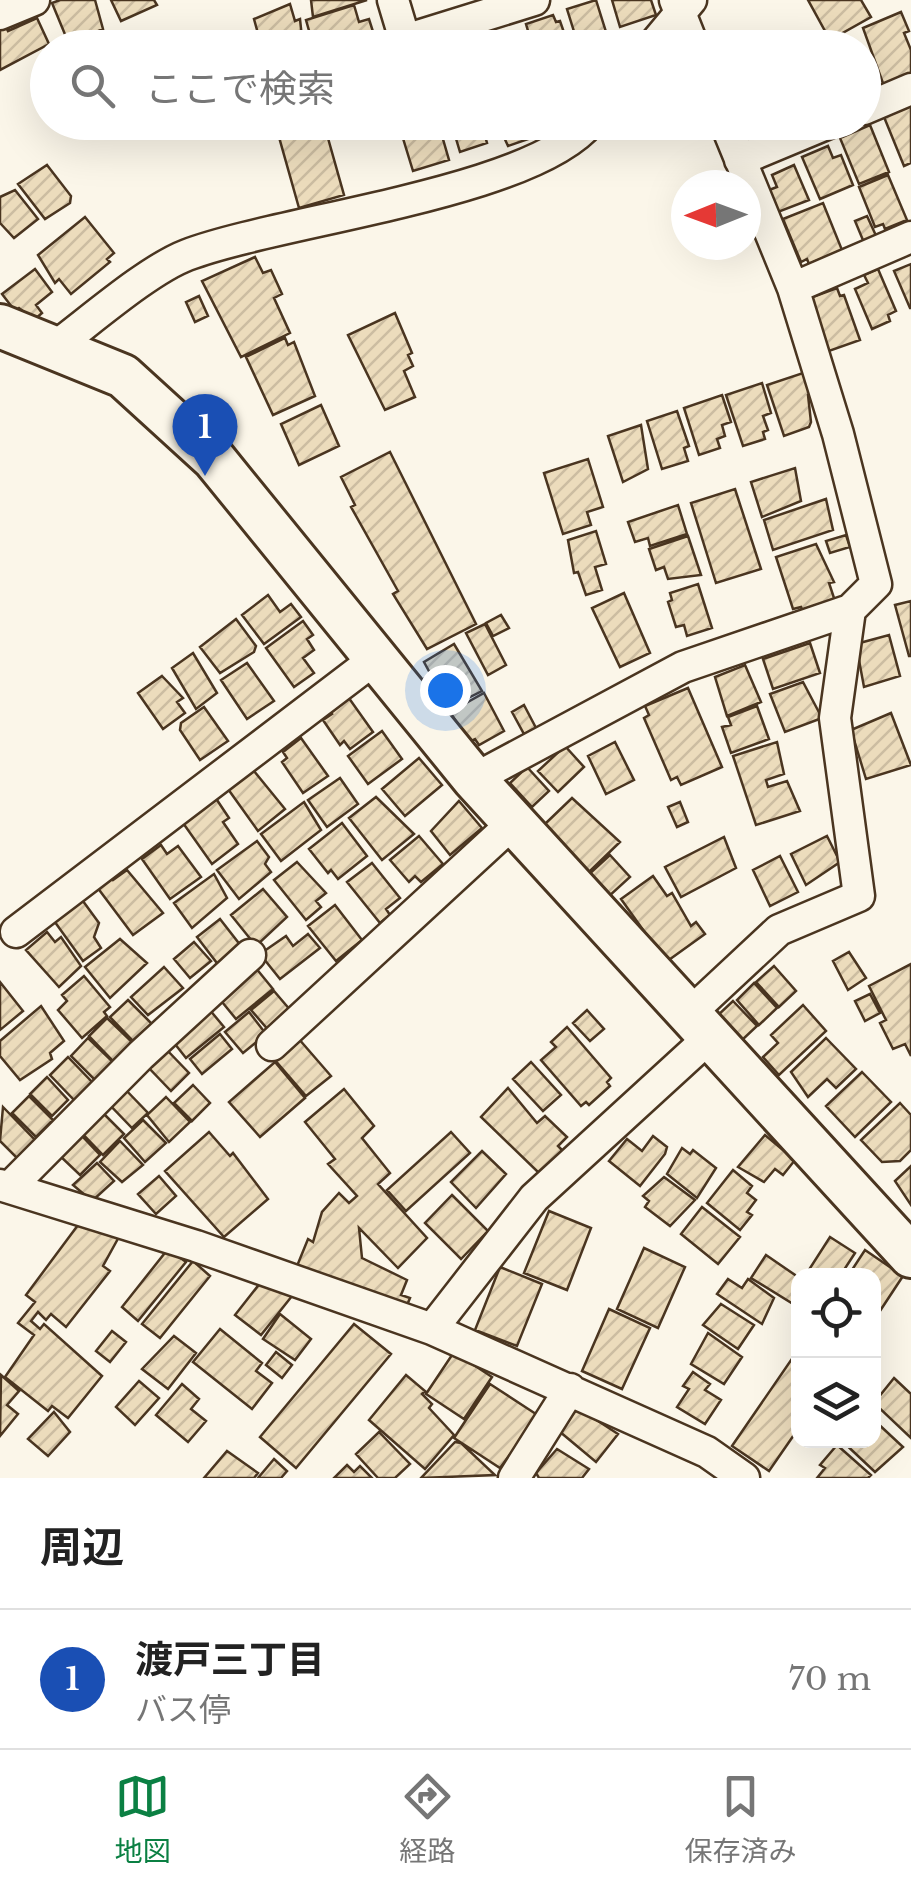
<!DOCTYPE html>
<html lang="ja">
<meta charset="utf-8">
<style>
:root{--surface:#fff;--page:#f6f6f6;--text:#222;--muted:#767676;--line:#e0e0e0;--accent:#0b8043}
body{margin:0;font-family:"Libre Baskerville","Noto Sans JP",serif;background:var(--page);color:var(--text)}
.controls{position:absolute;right:30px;bottom:30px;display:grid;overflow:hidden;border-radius:20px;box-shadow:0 10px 40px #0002}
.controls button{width:90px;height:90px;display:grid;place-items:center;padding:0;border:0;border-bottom:2px solid var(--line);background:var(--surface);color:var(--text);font:50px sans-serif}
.compass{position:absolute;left:671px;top:170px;width:90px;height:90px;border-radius:50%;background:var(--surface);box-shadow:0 10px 40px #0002;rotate:269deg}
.you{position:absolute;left:445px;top:690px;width:35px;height:35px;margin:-25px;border:8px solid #fff;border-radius:50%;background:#1a73e8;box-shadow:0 0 0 15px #1a73e833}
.badge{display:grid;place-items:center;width:65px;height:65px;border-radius:50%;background:var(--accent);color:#fff;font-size:32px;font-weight:700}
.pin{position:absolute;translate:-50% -82px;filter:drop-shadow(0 2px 5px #0008)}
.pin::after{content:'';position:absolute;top:52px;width:35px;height:30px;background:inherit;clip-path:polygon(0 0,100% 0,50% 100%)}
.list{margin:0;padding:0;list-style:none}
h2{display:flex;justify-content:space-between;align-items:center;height:130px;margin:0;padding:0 40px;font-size:42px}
h2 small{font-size:32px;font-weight:400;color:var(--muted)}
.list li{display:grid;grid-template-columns:65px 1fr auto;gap:30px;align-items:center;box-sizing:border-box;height:140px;padding:0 40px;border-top:2px solid var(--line)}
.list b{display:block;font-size:38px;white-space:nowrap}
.list p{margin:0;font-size:32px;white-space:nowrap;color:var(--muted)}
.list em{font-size:32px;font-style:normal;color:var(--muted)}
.icon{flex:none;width:55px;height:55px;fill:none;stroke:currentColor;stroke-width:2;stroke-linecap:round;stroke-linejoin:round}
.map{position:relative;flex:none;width:911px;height:1478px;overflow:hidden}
.search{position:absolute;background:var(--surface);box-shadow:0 10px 40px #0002;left:30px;right:30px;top:30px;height:110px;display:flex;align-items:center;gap:25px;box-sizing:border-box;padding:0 35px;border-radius:55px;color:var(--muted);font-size:38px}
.sheet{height:270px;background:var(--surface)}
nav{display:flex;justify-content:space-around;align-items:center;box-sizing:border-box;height:140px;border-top:2px solid var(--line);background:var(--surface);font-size:28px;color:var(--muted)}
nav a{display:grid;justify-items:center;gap:5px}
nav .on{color:var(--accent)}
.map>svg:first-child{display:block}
.building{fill:url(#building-hatch);stroke:#4a3520;stroke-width:2.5}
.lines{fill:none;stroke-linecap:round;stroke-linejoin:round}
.street-casing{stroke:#4a3520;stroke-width:35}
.secondary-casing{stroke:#4a3520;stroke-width:48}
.street{stroke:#fbf6e9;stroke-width:30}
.secondary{stroke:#fbf6e9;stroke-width:42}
</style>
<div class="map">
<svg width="911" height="1478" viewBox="0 0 911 1478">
<defs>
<pattern id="building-hatch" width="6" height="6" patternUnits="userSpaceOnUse" patternTransform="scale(2.5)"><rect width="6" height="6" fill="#ecdcbc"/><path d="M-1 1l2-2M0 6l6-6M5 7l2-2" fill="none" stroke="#ccbda1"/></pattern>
</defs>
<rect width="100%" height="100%" fill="#fbf6e9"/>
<path class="building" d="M60 0H95L103 29 69 44 52 3Z
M111 0H154L157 5 121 21Z
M311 0H367L313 17Z
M596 0 606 32 577 41 567 9Z
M612 0H651L656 15 620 27Z
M808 0H861L871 17 830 40Z
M290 4 295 21 300 19 302 38 279 48H262L254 19Z
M354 5 359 22 369 19 375 38 361 43 362 48H314L306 20Z
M901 12 909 31 904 33 911 50V75L884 86 863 28Z
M553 15 556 22 560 21 568 44 533 48 526 24Z
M37 18 49 44 0 70V25L4 23 8 31Z
M501 32 506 48H477L475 40Z
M911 106V163L904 166 884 117Z
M398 122H438L449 160 413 171Z
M451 122H481L487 143 460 152Z
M497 122H534L536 130 534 137 508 146Z
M324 124 344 195 299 208 279 137Z
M870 125 889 172 859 184 840 138Z
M828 146 833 158 841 155 853 185 820 199 802 157Z
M47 165 71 196 70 203 45 219 18 184Z
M794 165 809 200 778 212 769 190 777 187 772 175Z
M888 175 907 220 885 229 883 224 875 227 859 187Z
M15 190 38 219 14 238 0 223V197Z
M823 203 842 250 809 264 807 259 801 262 783 219Z
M867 216 878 240 865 245 855 221Z
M85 217 114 253 107 259 110 262 71 294 59 279 55 283 38 255Z
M255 257 263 273 271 270 282 294 274 298 290 333 241 357 202 281Z
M911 264V308H910L894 271Z
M35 269 52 292 36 305 42 313 34 320 19 308 15 311 2 294Z
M878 269 896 311 888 315 890 321 872 329 855 289 868 283 864 275Z
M837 288 840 296 844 295 860 340 829 351 810 298Z
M199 296 208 316 195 322 186 302Z
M395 313 412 353 408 355 413 366 404 371 415 397 385 410 348 335Z
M285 338 288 345 294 342 315 396 273 415 246 357Z
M806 372 813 393 808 395 811 422 809 427 784 436 767 385Z
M762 383 771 413 763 416 768 430 763 432 765 439 743 446 726 395Z
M722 395 731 422 722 425 725 436 717 439 720 448 699 455 684 408Z
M321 405 339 446 299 465 281 424Z
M677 411 689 446 684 448 688 461 662 469 647 421Z
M641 425 648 469 623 482 608 436Z
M390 452 476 624 427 649 393 594 398 591 351 507 355 505 341 477Z
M588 459 603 507 587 512 591 525 563 534 544 473Z
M795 468 801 501 762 517 751 482Z
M735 489 761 569 716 583 691 503Z
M826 499 833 530 773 550 764 520Z
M678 505 687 534 650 546 648 538 635 542 628 522Z
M596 531 606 564 595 567 602 590 586 595 578 572 574 573 568 540Z
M846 535 850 547 830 553 826 541Z
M688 536 701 575 668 579 664 567 656 570 649 549Z
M816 544 834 582 829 583 835 601 803 612 801 607 793 609 776 557Z
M698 584 712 628 687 636 684 625 676 627 668 602 672 600 670 593Z
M624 593 650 653 620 667 592 608Z
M268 595 280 612 291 604 301 617 264 644 242 615Z
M911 601V656H909L895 605Z
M501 615 509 628 493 636 486 623Z
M236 619 256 646 254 652 220 673 200 647Z
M303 621 313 635 307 639 314 650 303 658 314 673 294 687 266 648Z
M485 624 506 665 488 675 466 633Z
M889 635 900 676 864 687 856 644Z
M810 643 820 673 773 689 763 659Z
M454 644 482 691 442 711 425 678 431 675 424 662Z
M193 653 217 693 196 709 172 668Z
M247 663 274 701 247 719 221 680Z
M745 665 761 702 727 716 715 677Z
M162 676 183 698 177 702 185 713 163 729 138 693Z
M803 682 822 718 785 732 770 694Z
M688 688 722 767 681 785 677 777 671 780 644 718 649 715 645 706Z
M484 693 504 731 479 745 475 739 469 742 450 712Z
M346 694 373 732 350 749 344 741 340 745 323 720 332 714 327 707Z
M524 705 536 728 524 734 512 712Z
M757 706 769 739 731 753 722 727 731 725 728 717Z
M204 707 228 741 200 760 180 730 181 723Z
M891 713 911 765 866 779 851 730Z
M382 731 402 759 368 784 348 756Z
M301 738 328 776 303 793 282 762 287 758 283 752Z
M615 742 634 780 606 794 588 756Z
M777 742 784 774 766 780 768 787 787 781 800 811 756 825 733 756Z
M565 746 584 767 558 792 538 771Z
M419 758 442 785 405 816 382 789Z
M527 767 549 791 532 807 510 783Z
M254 771 285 809 258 831 228 789Z
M340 778 358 804 327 827 308 800Z
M215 797 229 818 223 822 238 844 212 864 183 823Z
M376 797 414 834 382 860 349 818Z
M572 798 620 842 589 872 565 851 545 824Z
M459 801 482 828 450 855 431 831Z
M304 802 321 830 281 861 261 834Z
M680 802 688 822 677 827 668 807Z
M342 823 367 856 338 879 331 870 328 873 309 849Z
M419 836 443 864 421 882 415 876 409 882 390 860Z
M827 836 840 862 806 885 791 854Z
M724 837 736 868 681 897 665 867Z
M257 841 269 857 265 864 271 872 239 899 217 870Z
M161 845 167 854 178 846 201 877 170 899 142 859Z
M610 855 630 877 607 898 587 876Z
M780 856 798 892 770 906 753 870Z
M297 862 326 893 316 901 321 907 306 920 274 880Z
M372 863 400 898 386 909 390 915 380 923 347 882Z
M127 870 163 913 133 935 94 883 108 873 113 880Z
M214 874 227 898 192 928 174 903Z
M653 876 667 896 672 893 691 926 696 922 705 934 666 962 621 899Z
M263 889 287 917 256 946 231 915Z
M80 897 99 923 94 937 101 948 83 961 52 918Z
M335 905 362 940 336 961 308 926Z
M220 919 241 946 220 967 197 937Z
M47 932 55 942 61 937 81 966 59 987 26 950Z
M308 934 320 948 280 979 260 954 286 936 293 946Z
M120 939 147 963 110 998 85 967Z
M194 942 211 961 190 978 174 959Z
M849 952 866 978 848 990 833 961Z
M911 964V1056L905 1044 893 1049 880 1023 886 1020 869 986Z
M774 966 796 991 779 1007 756 982Z
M164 967 183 988 148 1015 131 997Z
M255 967 273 989 236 1019 218 997Z
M84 976 110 1007 104 1012 107 1016 82 1038 58 1010 67 1001 62 995Z
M0 982 23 1011 0 1030Z
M754 983 777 1008 759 1025 737 1000Z
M274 991 291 1011 271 1033 251 1010Z
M870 994 880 1013 865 1021 855 1001Z
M128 1000 154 1026 136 1044 110 1017Z
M733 1001 757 1026 741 1041 717 1016Z
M803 1005 826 1031 779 1075 763 1057 778 1043 771 1035Z
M41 1006 64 1041 50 1053 52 1059 20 1080 0 1056V1041Z
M209 1009 224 1027 186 1058 171 1039Z
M587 1010 604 1029 590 1041 573 1023Z
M249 1012 266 1034 243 1053 225 1032Z
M107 1018 133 1043 114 1062 89 1036Z
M567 1027 611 1078 607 1082 610 1086 589 1105 586 1102 581 1106 541 1060 556 1047 551 1042Z
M220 1034 232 1049 202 1074 190 1059Z
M88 1038 115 1064 97 1082 71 1056Z
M298 1038 331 1076 306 1096 274 1059Z
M826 1038 856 1069 836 1088 827 1079 808 1097 791 1072Z
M165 1048 189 1073 171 1091 147 1066Z
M68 1057 93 1083 75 1101 50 1075Z
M275 1062 305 1098 260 1137 229 1102Z
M531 1062 561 1095 543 1111 513 1079Z
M862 1072 891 1102 855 1137 826 1106Z
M47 1077 68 1100 52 1116 30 1094Z
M193 1085 210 1103 192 1121 174 1103Z
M123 1087 148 1113 132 1128 107 1102Z
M508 1088 537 1123 545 1116 567 1137 558 1146 563 1151 540 1174 481 1117Z
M344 1089 374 1126 362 1138 390 1173 378 1184 427 1238 398 1268 359 1228 362 1258 407 1280 401 1295 410 1298 405 1310 297 1266 308 1239 313 1242 322 1212 339 1193 349 1203 357 1196 328 1164 335 1159 305 1122Z
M29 1096 53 1120 36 1137 12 1113Z
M166 1097 190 1122 169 1142 147 1115Z
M900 1103 911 1115V1150L900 1161 882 1162 861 1140Z
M3 1107 36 1141 18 1159 0 1141Z
M99 1109 124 1134 103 1155 78 1129Z
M143 1120 166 1143 145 1162 124 1138Z
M209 1132 230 1156 233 1153 268 1199 224 1237 165 1171Z
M451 1132 470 1153 406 1211 387 1190Z
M80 1134 100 1155 80 1175 59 1155Z
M765 1135 795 1160 783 1175 775 1169 764 1182 738 1167Z
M653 1136 667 1147 665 1154 640 1186 609 1161 627 1139 642 1151Z
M120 1141 143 1165 122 1182 100 1162Z
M682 1148 690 1154 693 1150 716 1168 697 1198 667 1174Z
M482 1151 506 1174 476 1208 451 1182Z
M97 1163 114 1181 92 1201 73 1185Z
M911 1166V1205L895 1181Z
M733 1170 752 1186 747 1193 756 1200 747 1212 752 1215 740 1230 707 1203Z
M159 1176 176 1196 156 1214 138 1194Z
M664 1177 695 1200 670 1226 645 1207 649 1201 643 1196Z
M452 1195 488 1231 461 1259 425 1223Z
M702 1207 740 1237 718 1264 681 1234Z
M549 1211 591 1228 567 1290 524 1273Z
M81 1221 120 1235 103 1266 110 1271 66 1327 51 1314 46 1320 38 1312 31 1321 40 1329 44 1324 102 1376 68 1418 52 1406 48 1411 5 1377 34 1335 18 1323 35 1302 26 1295Z
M830 1237 855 1253 840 1276H805Z
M644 1248 685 1267 658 1328 617 1309Z
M168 1249 186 1262 138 1321 122 1307Z
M865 1250 903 1276 874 1320V1276H848Z
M766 1255 798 1277V1307L751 1278Z
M193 1261 210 1276 160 1338 142 1324Z
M500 1267 542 1284 517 1346 475 1330Z
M728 1279 742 1288 748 1279 774 1298 762 1324 717 1294Z
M261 1282 292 1296 261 1335 235 1315Z
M721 1304 754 1325 738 1349 703 1325Z
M609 1309 650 1328 622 1389 582 1371Z
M280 1314 311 1339 295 1360 263 1339Z
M354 1324 391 1354 296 1468 260 1437Z
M220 1329 262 1363 256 1371 272 1383 252 1409 193 1362Z
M112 1331 126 1342 110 1362 96 1351Z
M708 1333 742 1357 724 1384 691 1364Z
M174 1336 196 1353 168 1389 142 1369Z
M798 1350V1429L769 1471 732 1446Z
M276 1352 292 1365 282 1378 266 1365Z
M454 1352 492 1377 464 1419 426 1394Z
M693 1372 710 1384 705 1390 721 1400 705 1424 677 1407 689 1389 683 1386Z
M1 1375 19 1391 7 1405 18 1414 0 1436Z
M406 1375 425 1391 422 1394 432 1404 429 1408 454 1435 425 1469 369 1420Z
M894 1378 911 1394V1438L874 1403Z
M139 1381 159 1398 135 1425 116 1407Z
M182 1384 199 1399 191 1409 206 1421 188 1442 156 1415Z
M490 1384 539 1416 500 1468 454 1438Z
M578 1408 618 1434 596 1462 559 1431Z
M54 1412 70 1432 48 1456 28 1439Z
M874 1420 903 1447 875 1472 841 1440H874Z
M379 1432 410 1464 395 1478H378L356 1454Z
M455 1442 461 1443 495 1475 421 1478Z
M837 1445 871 1475 868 1478H817L825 1468 820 1465Z
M557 1449 589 1469 582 1478H539L536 1473Z
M227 1451 258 1473 254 1478H204Z
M274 1459 287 1471 281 1478H258Z
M347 1465 354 1472 360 1466 372 1478H334Z"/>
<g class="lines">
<g class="street-casing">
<path id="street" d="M393 0 405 40 534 0
M675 0 694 48
M0 14 34 0
M651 48 691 0
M864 109 911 89
M740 160 831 122
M793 288 911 237
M55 347C90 321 148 270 187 255 279 220 533 193 590 122
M474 779 683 667 850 610
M16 932 375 659
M689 1014 779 930 859 896 835 718 850 610 876 584 838 434 793 288 725 122
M272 1045 514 822
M0 1185 196 1246 432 1329 707 1452 744 1478
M10 1187 141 1055 250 955
M432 1329 534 1198 711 1036
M514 1478 570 1389"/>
</g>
<g class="secondary-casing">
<path id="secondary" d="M0 326 123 376 214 459 474 779 911 1256"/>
</g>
<use href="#street" class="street"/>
<use href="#secondary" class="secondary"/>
</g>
</svg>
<div class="controls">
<button><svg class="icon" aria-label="locate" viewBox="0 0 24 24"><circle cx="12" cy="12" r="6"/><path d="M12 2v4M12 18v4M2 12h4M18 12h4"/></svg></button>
<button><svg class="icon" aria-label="layers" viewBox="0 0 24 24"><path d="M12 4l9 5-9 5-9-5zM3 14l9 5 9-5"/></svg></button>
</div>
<svg class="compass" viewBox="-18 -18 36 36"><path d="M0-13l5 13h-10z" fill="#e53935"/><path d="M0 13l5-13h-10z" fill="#767676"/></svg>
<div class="you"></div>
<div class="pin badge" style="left:205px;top:476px;background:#1a4fb4">1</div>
<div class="search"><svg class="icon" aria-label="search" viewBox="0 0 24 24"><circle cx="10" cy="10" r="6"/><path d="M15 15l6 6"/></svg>ここで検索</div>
</div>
<section class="sheet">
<h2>周辺<small></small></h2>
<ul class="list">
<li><span class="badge" style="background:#1a4fb4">1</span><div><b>渡戸三丁目</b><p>バス停</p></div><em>70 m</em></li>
</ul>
</section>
<nav>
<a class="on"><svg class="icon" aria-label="map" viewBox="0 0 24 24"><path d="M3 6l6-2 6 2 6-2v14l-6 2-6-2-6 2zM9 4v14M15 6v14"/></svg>地図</a>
<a><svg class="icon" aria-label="directions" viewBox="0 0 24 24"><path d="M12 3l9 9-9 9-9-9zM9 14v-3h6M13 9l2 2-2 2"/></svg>経路</a>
<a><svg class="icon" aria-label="saved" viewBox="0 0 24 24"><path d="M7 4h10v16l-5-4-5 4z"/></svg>保存済み</a>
</nav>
